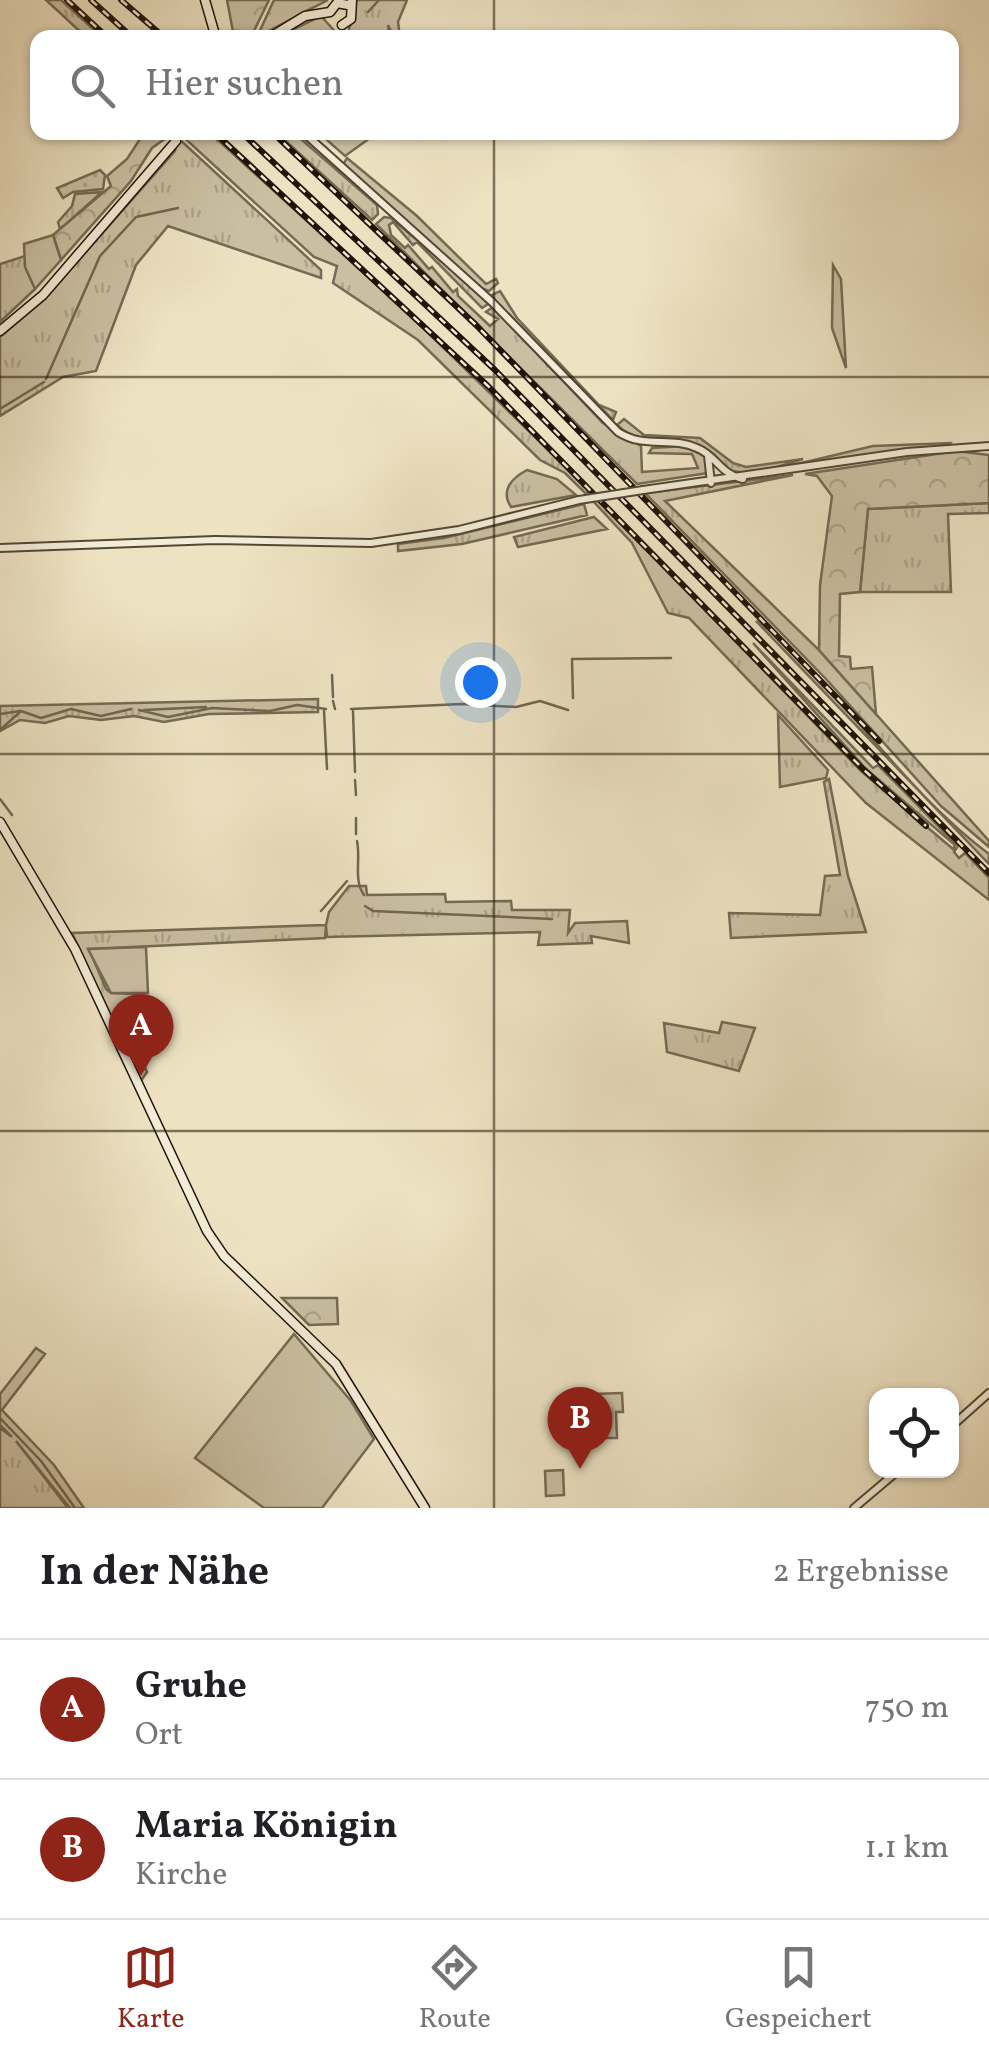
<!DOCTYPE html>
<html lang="de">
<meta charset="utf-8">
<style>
:root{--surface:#fff;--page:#f2f2f2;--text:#202124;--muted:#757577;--line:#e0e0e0;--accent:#8f2418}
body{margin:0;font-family:Vollkorn,serif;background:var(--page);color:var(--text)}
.controls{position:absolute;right:30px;bottom:30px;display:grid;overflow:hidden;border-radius:20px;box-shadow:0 2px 8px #0004}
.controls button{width:90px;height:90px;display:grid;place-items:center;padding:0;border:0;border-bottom:2px solid var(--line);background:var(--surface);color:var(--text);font:50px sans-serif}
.you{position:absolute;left:480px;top:682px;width:35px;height:35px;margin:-25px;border:8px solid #fff;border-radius:50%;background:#1a73e8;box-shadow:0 0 0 15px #1a73e833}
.badge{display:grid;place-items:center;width:65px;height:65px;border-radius:50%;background:var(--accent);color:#fff;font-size:32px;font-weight:700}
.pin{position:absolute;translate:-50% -82px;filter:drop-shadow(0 2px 5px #0008)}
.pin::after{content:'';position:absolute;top:52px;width:35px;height:30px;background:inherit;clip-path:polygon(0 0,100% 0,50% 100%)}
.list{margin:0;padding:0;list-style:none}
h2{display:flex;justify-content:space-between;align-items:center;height:130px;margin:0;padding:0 40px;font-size:42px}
h2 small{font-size:32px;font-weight:400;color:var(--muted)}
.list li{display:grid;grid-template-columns:65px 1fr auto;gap:30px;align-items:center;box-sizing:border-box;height:140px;padding:0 40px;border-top:2px solid var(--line)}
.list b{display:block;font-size:38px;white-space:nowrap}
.list p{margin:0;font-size:32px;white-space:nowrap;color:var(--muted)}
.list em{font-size:32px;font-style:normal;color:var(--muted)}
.icon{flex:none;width:55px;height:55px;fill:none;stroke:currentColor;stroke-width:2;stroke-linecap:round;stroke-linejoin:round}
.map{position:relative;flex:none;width:989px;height:1508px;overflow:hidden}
.search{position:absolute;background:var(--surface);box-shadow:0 2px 8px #0004;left:30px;right:30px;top:30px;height:110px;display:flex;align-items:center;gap:25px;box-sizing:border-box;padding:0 35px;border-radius:20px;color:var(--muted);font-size:38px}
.sheet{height:410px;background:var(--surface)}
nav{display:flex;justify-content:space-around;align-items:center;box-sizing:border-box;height:140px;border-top:2px solid var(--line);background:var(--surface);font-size:28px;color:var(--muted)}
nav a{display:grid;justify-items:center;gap:5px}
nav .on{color:var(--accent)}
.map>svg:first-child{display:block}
.grass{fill:url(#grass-tufts);stroke:#756a53;stroke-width:2.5}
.forest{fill:url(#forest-crowns);stroke:#756a53;stroke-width:2.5}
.park{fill:url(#park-dots);stroke:#756a53;stroke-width:2.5}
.garden{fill:#cabfa2;stroke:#756a53;stroke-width:2.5}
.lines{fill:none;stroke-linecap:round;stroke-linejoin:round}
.stream{stroke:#71664f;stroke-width:2.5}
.secondary-tunnel{stroke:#cec3a6;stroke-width:8;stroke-dasharray:8 4;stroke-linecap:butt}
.tertiary-casing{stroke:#534834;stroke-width:10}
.secondary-casing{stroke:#201404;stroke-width:11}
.tertiary{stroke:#f3ecd7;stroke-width:6}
.secondary{stroke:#f3ecd7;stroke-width:8}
.rail-casing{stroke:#201404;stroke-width:6}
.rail{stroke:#f3ecd7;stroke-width:2.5;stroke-dasharray:8;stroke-linecap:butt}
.tertiary-bridge-casing{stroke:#534834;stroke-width:10;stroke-linecap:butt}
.tertiary-bridge{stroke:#f3ecd7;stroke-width:6}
.grid{fill:none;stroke:#201404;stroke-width:2.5;stroke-opacity:0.55}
</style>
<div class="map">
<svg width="989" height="1508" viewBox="0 0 989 1508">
<defs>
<pattern id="grass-tufts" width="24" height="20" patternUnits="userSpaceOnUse" patternTransform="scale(2.5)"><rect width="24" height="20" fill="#cabfa2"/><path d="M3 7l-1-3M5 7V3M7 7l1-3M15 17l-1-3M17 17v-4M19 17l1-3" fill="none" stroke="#ada38a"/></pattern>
<pattern id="forest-crowns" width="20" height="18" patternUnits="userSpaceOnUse" patternTransform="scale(2.5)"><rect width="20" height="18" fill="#cabfa2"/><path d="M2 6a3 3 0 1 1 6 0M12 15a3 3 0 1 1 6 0" fill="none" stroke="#ada38a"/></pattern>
<pattern id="park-dots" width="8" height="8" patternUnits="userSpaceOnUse" patternTransform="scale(2.5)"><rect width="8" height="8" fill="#cabfa2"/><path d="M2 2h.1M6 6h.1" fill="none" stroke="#ada38a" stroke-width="1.8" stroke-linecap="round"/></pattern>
</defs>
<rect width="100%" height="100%" fill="#ede2c2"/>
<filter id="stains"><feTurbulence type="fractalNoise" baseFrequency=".002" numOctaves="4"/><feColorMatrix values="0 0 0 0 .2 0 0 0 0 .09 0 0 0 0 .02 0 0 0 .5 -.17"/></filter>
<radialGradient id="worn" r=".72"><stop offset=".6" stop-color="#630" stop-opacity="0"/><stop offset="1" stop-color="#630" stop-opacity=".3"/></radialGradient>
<path class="grass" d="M46 0H61L102 37H86Z
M357 0H407L398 22 400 37H394L388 25 390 37H347Z
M321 16 340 37 275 38Z
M179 133H209L219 141 412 317 591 492 585 493 565 473 540 460 418 340 333 283 337 266 314 257Z
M277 133H294L377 205 378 214 372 220Z
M177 137 321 270V278L168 226 136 265 96 371 63 377 0 416V337L45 298 175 151Z
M347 158 417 216 486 284 496 279 498 283 489 291 481 288 343 165Z
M102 192 65 225 60 229 58 222 72 206 75 194Z
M384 217 391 218 488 301V304L482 308 417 242 413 245 393 222 389 225 391 235 405 248 408 245 429 269 432 267 453 292 457 289 458 296 490 326 498 319 486 312 493 307 603 423 641 446 642 472 698 468 692 454 649 453 652 448 684 446 705 456 708 473 637 484 376 224Z
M25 256 35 289 0 322V264Z
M833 265 841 279 846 368 832 328Z
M500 291 517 318 599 405 616 412 613 420 494 300 492 295Z
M624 419 644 435 700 438 733 463 746 467 803 459 755 474 873 446 950 443 948 445 756 475 727 472 747 473 724 470C687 419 655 460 617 425Z
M527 470 557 479 576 495 511 507C500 490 512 478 527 470Z
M793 475 665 501 819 650 989 841V847L941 806 826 679 645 493Z
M599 500 861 771 953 849 955 845 865 768 753 643 873 768 878 765 958 846 954 852 959 858 965 853 989 878V900L866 803 689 618 668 613 632 543 593 501Z
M989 503V513L948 514 951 592H860L868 509Z
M584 504 587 515 462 544 398 551V544L444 538Z
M594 517 607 529 518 547 514 537Z
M756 621C777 633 799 659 817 678 874 737 923 805 989 854V864Z
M318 699V712L209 714 164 722 134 716 101 720 69 716 45 723 20 720 0 731V706Z
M778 715 828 770 826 778 780 787Z
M829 779 848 876 866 932 731 938 729 913 820 915 825 876 840 875 824 782Z
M349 886H366L367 895 445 894 446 902 511 901 512 910H570L568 933 575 923 627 921 629 943 591 936 592 943 538 945 540 932 327 937 326 926 325 938 89 949 106 989 111 993 136 994 131 1036 147 1072 140 1082 72 933 326 925 329 912Z
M722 1022 755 1028 739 1071 667 1052 664 1023 719 1033Z
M36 1348 45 1354 2 1410 54 1465 84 1508H70L16 1441 68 1508H0V1428L12 1437 0 1425V1394Z
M622 1393 623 1412H616L617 1438H604V1413H592V1394Z"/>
<path class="forest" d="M227 0H269L251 37H234Z
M274 0H328L257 37Z
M144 133H172L177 137 169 136 152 148 131 181 61 260 53 235 111 186 107 176 127 159Z
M956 451 989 455V503L868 509 860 592 840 594 839 656 850 657 851 669 872 667 876 714 819 650 820 585 832 496 817 476 805 474Z
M282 1298H337L338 1324 309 1325Z"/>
<path class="park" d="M100 170 105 175 103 189 73 192 63 198 57 188Z"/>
<path class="garden" d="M319 133H366L370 138 345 156Z
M53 235 61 260 35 289 25 267 24 244Z
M146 947 148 993H111L88 949Z
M294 1334 351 1401 374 1439 322 1508H264L195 1458Z
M563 1470 564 1495 546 1496 545 1471Z"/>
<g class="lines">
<path class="stream" d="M368 12 379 0
M46 379 100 256 136 217 178 208
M0 409 44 382
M332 675 333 697
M573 698 572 659 671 658
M333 701 335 709
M351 709 462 704 516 707 540 701 568 710
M139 710 168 717 212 708 270 711 297 705 326 709
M144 710 206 707
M324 711 327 769
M353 711 355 772
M0 714 20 711
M0 730 21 711 41 718 71 709 101 716 131 709
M355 780 356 795
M0 799 12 815
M356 818V834
M357 841C361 860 353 879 364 895
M365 906 373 911 552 919
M321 911 347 881
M0 1418 41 1461 75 1508"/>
<path class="secondary-tunnel" d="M176 141 183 132"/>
<g class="tertiary-casing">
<path id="tertiary" d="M303 132 492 302 618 432C644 449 671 436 697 448 717 456 720 474 743 479
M708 456 711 483
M643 490 907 452 989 446
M0 548 215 540 371 543 459 530 579 500
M952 1426 989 1393
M854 1508 899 1470"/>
</g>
<g class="secondary-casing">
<path id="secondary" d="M205 0 216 38
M342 25 351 19 352 0
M269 38 305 16 330 12 337 3 348 5
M0 331 43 295 176 141
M0 822 75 949 207 1231 224 1256 336 1364 425 1508"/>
</g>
<use href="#tertiary" class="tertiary"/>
<use href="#secondary" class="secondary"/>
<g class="rail-casing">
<path id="rail" d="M67 0 108 38
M91 0 133 38
M121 0 165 38
M214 132 488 386 863 769 926 826
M241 132 495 370 989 873
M272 132 476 325 879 741"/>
</g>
<use href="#rail" class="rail"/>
<g class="tertiary-bridge-casing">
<path id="tertiary-bridge" d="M579 500 643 490"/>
</g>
<use href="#tertiary-bridge" class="tertiary-bridge"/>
</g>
<path class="grid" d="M494 0V38M494 132V1508M0 377H989M0 754H989M0 1131H989"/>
<rect width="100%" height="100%" filter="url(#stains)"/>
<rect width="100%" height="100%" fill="url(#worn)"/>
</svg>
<div class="controls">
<button><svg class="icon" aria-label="locate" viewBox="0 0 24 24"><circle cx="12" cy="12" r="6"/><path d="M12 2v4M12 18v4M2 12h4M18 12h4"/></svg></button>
</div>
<div class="you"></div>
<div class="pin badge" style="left:141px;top:1076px">A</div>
<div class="pin badge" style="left:580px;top:1469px">B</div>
<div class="search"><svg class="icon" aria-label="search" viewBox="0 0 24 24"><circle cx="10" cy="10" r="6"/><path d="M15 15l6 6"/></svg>Hier suchen</div>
</div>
<section class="sheet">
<h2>In der Nähe<small>2 Ergebnisse</small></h2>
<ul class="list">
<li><span class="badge">A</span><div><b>Gruhe</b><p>Ort</p></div><em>750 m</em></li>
<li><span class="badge">B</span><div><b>Maria Königin</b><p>Kirche</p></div><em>1.1 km</em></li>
</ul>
</section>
<nav>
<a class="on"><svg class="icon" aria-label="map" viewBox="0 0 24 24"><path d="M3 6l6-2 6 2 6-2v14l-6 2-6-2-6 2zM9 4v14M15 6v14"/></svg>Karte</a>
<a><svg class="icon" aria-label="directions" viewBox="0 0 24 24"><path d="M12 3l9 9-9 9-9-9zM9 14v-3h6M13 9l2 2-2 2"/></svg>Route</a>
<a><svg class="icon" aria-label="saved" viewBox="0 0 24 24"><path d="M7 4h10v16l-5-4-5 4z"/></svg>Gespeichert</a>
</nav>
